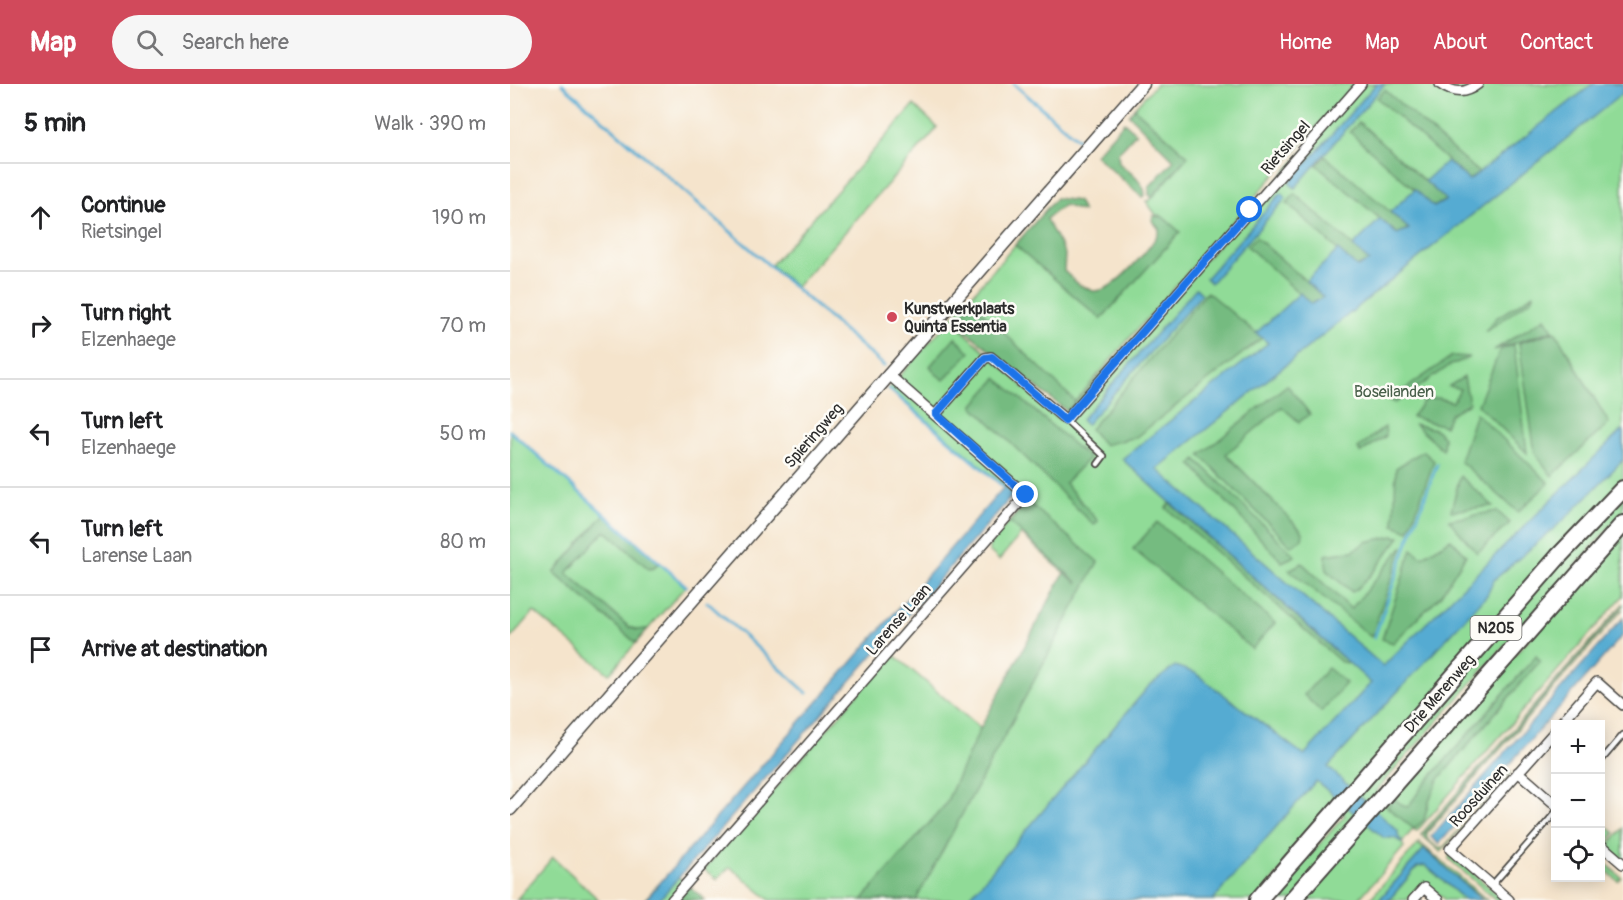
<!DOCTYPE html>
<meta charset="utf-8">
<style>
:root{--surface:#fff;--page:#f6f6f6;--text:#202124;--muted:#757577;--line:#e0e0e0;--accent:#d1495b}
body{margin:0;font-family:Pangolin,sans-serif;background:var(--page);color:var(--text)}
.controls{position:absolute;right:18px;bottom:18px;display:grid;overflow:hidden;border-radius:0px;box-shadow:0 3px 15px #0003}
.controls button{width:54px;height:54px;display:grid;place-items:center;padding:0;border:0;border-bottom:2px solid var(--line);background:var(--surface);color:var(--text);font:30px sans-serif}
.stop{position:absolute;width:18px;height:18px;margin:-14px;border:4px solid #1a73e8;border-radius:50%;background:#fff}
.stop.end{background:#1a73e8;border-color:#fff;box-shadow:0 2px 6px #0008}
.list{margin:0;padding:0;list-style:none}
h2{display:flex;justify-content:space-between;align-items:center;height:78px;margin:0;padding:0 24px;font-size:26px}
h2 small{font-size:20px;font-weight:400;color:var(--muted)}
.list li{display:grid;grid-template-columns:39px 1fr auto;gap:18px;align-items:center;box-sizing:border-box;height:108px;padding:0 24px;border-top:2px solid var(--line)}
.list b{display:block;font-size:22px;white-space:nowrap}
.list p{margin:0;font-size:20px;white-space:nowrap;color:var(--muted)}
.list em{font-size:20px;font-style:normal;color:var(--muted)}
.icon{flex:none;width:33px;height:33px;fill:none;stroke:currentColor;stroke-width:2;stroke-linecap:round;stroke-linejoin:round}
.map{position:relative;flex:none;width:1113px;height:816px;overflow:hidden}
header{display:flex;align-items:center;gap:36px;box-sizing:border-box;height:84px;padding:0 30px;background:var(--accent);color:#fff}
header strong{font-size:28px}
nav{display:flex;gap:33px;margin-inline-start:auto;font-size:21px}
.search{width:420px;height:54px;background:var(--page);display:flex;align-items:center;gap:15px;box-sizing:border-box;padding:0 21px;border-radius:33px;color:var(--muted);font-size:22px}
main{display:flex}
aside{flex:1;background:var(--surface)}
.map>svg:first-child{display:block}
.green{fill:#90db97;stroke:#5e8361;stroke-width:1.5}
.forest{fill:#74bb80;stroke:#507356;stroke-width:1.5}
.water{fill:#55abd2;stroke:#406b7e;stroke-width:1.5}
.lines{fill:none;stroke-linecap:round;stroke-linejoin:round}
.stream{stroke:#55abd2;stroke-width:3}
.service-casing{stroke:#494743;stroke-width:8}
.minor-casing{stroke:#494743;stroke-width:12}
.tertiary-casing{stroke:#494743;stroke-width:15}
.trunk-casing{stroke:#494743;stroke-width:20}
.service{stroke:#fff;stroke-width:4.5}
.minor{stroke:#fff;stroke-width:9}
.tertiary{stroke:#fff;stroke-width:12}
.trunk{stroke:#fff;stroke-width:16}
.route{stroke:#1a73e8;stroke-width:8}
.poi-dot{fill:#d1495b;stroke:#fdfcf7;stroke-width:2}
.labels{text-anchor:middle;stroke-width:5;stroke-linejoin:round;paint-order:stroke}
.shield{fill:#fdfcf7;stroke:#6a6a68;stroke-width:1.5}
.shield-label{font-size:15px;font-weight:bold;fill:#2b2b2b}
.street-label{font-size:16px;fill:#2b2b2b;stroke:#fdfcf7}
.poi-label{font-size:16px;font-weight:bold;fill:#2b2b2b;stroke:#fdfcf7;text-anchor:start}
.park-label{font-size:16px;fill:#49604b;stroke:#fdfcf7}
</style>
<header>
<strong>Map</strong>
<div class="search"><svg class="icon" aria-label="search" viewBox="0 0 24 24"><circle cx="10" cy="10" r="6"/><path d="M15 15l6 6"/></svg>Search here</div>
<nav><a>Home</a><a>Map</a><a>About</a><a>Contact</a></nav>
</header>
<main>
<aside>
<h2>5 min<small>Walk · 390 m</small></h2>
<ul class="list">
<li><svg class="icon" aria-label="ahead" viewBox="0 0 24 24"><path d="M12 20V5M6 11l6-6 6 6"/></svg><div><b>Continue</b><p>Rietsingel</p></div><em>190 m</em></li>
<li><svg class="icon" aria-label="right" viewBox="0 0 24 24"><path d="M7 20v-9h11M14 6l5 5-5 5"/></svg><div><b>Turn right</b><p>Elzenhaege</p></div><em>70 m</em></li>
<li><svg class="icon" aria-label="left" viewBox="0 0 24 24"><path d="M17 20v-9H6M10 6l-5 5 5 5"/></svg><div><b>Turn left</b><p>Elzenhaege</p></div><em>50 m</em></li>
<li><svg class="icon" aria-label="left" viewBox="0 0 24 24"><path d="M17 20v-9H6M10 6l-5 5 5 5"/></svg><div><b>Turn left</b><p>Larense Laan</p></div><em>80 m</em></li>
<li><svg class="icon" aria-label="arrive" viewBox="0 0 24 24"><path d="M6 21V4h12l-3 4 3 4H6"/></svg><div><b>Arrive at destination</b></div></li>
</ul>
</aside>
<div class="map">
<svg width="1113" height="816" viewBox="0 0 1113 816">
<rect width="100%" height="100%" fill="#fdfcf7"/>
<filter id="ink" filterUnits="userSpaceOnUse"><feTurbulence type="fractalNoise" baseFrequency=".0167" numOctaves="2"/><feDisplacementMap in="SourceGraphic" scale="12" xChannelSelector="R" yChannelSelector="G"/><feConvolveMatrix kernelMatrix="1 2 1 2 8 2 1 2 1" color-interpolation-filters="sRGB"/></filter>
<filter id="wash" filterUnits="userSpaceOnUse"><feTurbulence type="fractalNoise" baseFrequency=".008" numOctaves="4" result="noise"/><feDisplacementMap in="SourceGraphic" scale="24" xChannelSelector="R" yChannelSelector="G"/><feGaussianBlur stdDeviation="1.35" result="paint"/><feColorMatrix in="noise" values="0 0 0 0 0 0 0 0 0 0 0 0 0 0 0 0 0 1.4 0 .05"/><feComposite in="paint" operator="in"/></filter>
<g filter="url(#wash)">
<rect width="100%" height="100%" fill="#f5e4cc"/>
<path class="green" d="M646 0H845L617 257 557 327 441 235 505 161 591 235 669 148 650 131H646L636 117H639L678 72 624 24Z
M854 0H1113V428L866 707 875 717 1113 449V512L907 747 903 745 892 759 894 763 848 816H760L835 731 824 721 747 816H260L220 783 207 795 195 786 196 783 383 570 471 645 554 489 511 450 489 476 479 467V461L515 419 379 304 440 235 550 336Z
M404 21 427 43 424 48 286 203 261 181Z
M0 346 95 430 44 489 126 559 99 590 24 528 0 555Z
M97 448 139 484H144L149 478 176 502 138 545 127 546 119 543 57 489 92 449Z
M1113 520V522L912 752 911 750Z
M1113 525 917 749V755L928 764H933L999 690V687L1001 689 931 768 914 753 916 749Z
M1090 737 1105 749 1095 761 1092 759 1097 754 1091 748Z
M1113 744V777L1097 763Z
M909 758 977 816H975L941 789Z
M908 760 914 765 869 816H859Z
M1091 765 1096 770 1092 776 1111 793 1108 797 1091 782Z
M940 769 994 816H986L939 775Z
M43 773 89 816H6Z
M915 781 955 816H935L914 797 897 816H879L907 783Z
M161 787 195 816H134Z"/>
<path class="forest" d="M875 6 969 89 959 96 867 14Z
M624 24 678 72 642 113 639 111V103L663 77V75L619 31Z
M614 38 626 49 608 69 609 79C618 87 635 98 635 111L632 113 585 71Z
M849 38 936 116 924 123 840 48Z
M815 72 899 144 888 150 807 81Z
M785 110 860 177 846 183 777 119Z
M546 114 568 117 573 128 554 121 536 135 555 170 554 187 568 200 583 207C589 207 593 206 598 203 611 196 647 159 649 145L642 136 643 132 653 133 670 148 591 235 505 161Z
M746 153 814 213 801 220 737 162Z
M697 208 752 254 626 353 594 361 580 345Z
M1024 210 1023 214 975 248 986 234Z
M462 218 565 317 557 327 446 239Z
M1035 234 1043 246 984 266Z
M1045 247 1099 339 1042 392 1025 369 1009 259Z
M445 253 460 268 434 296 426 290 420 282Z
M1004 260 1017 369 968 321 990 266Z
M942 272 960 273 939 282 885 319 880 316Z
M954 293 959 319 940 330 935 342 902 333 915 315 928 314 943 318 950 305 939 302Z
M487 294 579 374 555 399 588 437 584 441 463 322Z
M777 301 800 330 789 338 772 323 716 370 793 448 792 455 781 462 690 371Z
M966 329 1039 399 1008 428 950 377Z
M904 340 925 345 934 353 933 366Z
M875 343 876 352 850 369 848 364Z
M913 367 924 377 899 447 884 441 886 384Z
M686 375 777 464 785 472 772 478 681 380Z
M950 392 983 422 941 427Z
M518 418 588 478 406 816H352L435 721 470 645 554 489 568 499 499 438Z
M660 419 839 579 831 578 656 424Z
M987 427 1000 439 967 469 939 436Z
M95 430 149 478 144 484 139 485 97 448H94L57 489 119 543 127 546 138 545 126 559 44 489Z
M647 438 765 539 742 565 623 465Z
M883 452 890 453C876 470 860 497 842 508L817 487 815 471 843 467 856 458Z
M941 455 956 471 930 512 883 559 872 555 902 465 912 473Z
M893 462 861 553 779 486 792 479 841 525Z
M1026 572 1030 577 928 696 919 717 914 736 904 745 877 723 884 714 893 722 898 723 912 703Z
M818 584 836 599 811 628 794 611Z
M179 802 195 816H167Z"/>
<path class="water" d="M866 0H875L785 104 779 99Z
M1083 0H1113V9L647 385 873 582 1113 345V376L1056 434 984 496 977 511 818 683 888 747V752L893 759 884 754H874L806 697 703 816H457L639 602 665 582 685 589 794 671 861 599 612 375 758 259 746 249 790 209 801 220 813 213 796 197 828 166 847 183 859 177 843 162 870 135 887 150 899 145 880 128 905 105 924 123 936 116 915 97 937 77 959 96Z
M771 109 776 114 701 199 696 194Z
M686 204 692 210 576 341 571 336Z
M494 403 503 411 149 816H135Z
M1113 534V551L929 760 921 753Z
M914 765 972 816H955L915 781 907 783 879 816H869Z"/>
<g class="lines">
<path class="stream" d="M52 0 374 282
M504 0 572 59
M379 305 494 403
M0 347 176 502
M900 453 927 380
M197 518 297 609
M864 554 899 455"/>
</g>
</g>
<g filter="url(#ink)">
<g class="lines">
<g class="service-casing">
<path id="service" d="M556 336 594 372 588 380
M1090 678 1113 651
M982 801 1046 728"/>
</g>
<g class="minor-casing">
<path id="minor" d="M930 0C944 10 955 10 968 0
M426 330 475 274 481 273 556 336 851 0
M1050 640 1087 598 1113 621
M1008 688 1046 721
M1090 760 1113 780
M162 816 516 411 378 290
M903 816 914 804 928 816
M999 816 940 765 1046 646"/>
</g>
<g class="tertiary-casing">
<path id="tertiary" d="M0 725 633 0"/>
</g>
<g class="trunk-casing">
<path id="trunk" d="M748 816 1048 473 1113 405
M782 816 1113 440"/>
</g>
<use href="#service" class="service"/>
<use href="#minor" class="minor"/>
<use href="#tertiary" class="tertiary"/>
<use href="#trunk" class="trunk"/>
</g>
</g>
<g class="lines" filter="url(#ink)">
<path class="route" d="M516 411 426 330 475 274 482 273 555 336 740 126"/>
</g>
<circle class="poi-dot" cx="382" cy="233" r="6"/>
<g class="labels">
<rect class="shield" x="960.5" y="532" width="51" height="24" rx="4.5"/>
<g class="shield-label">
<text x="986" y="549">N205</text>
</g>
<g class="street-label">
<text transform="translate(775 63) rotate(-49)" y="6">Rietsingel</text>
<text transform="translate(303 351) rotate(-49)" y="6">Spieringweg</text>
<text transform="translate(388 535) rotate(-49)" y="6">Larense Laan</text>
<text transform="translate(929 609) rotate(-49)" y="6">Drie Merenweg</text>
<text transform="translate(968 711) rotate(-48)" y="6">Roosduinen</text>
</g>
<g class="poi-label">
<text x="394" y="230">Kunstwerkplaats<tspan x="394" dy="18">Quinta Essentia</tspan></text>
</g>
<g class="park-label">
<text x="884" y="313">Boseilanden</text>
</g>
</g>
</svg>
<div class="controls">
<button>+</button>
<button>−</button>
<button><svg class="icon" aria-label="locate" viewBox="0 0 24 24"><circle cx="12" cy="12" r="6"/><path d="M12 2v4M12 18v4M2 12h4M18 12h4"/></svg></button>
</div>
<div class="stop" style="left:740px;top:126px"></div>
<div class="stop end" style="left:516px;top:411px"></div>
</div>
</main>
